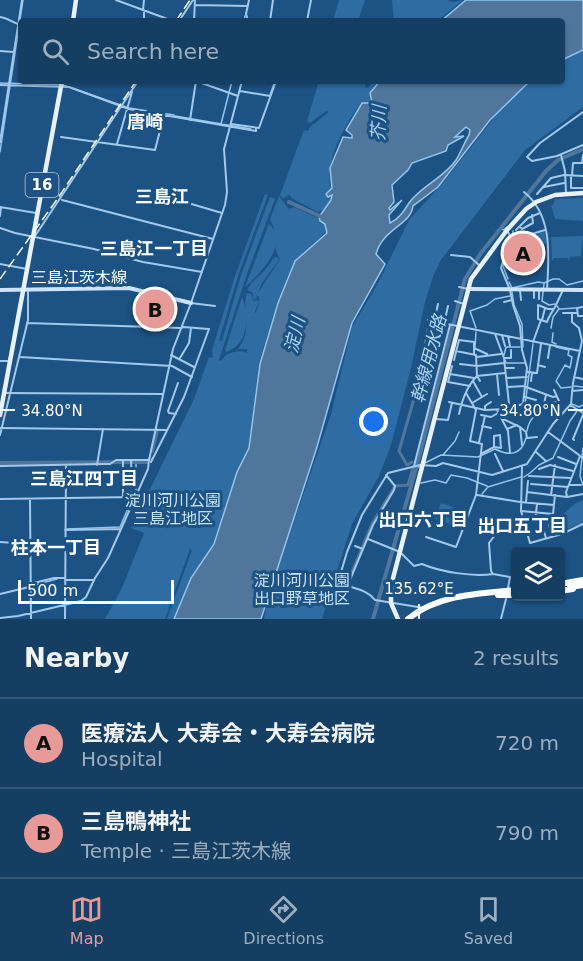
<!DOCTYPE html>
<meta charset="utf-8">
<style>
:root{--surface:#153e63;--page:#22496c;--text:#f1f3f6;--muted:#9daebe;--line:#345778;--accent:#e69b98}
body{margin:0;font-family:"DejaVu Sans","Noto Sans JP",sans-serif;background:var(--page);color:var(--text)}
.controls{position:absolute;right:18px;bottom:18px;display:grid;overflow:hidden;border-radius:6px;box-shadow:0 2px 4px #0004}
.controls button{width:54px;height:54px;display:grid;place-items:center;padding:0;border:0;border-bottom:2px solid var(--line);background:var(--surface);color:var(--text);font:30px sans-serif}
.scale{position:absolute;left:18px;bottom:15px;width:156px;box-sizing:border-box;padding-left:6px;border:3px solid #fff;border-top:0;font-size:16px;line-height:21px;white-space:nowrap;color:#fff;-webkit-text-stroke:4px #1c5284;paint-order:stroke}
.you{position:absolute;left:374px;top:422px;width:21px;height:21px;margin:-15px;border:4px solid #fff;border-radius:50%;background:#1a73e8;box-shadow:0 0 0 9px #1a73e833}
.badge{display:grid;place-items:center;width:39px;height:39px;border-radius:50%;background:var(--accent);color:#111;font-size:20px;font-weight:700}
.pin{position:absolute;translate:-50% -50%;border:3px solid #fff;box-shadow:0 2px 6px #0006}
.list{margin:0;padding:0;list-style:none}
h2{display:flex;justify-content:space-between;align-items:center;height:78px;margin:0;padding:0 24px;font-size:26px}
h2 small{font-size:20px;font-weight:400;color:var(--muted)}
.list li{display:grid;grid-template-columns:39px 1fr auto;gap:18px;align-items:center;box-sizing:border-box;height:90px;padding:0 24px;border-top:2px solid var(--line)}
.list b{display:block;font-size:22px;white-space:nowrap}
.list p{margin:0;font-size:20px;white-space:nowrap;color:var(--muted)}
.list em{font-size:20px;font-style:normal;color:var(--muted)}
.icon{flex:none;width:33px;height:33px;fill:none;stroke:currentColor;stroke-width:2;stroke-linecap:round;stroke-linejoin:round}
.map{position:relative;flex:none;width:583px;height:619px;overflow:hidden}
.search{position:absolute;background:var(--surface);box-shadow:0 2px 4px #0004;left:18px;right:18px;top:18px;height:66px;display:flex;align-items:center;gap:15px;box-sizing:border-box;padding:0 21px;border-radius:6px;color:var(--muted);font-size:22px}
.sheet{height:258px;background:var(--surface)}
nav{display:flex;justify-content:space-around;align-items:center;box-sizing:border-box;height:84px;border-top:2px solid var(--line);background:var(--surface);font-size:16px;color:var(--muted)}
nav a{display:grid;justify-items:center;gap:3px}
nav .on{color:var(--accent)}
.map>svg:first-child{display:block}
.green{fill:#2f6ca2}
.water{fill:#50769c;stroke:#95c5ed;stroke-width:1.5;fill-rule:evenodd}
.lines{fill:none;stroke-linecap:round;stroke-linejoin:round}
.stream{stroke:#95c5ed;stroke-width:1.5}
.canal{stroke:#50769c;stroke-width:3}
.river{stroke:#50769c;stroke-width:4}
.street{stroke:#a2c9eb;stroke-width:2}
.secondary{stroke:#cee3f8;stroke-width:4}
.primary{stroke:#e7f2fe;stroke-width:4.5}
.highway{stroke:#fff;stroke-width:6}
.rail{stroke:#fff;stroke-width:1.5;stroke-dasharray:10 4.5;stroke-linecap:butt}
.ticks{fill:none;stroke:#fff;stroke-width:2}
.labels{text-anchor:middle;stroke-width:6;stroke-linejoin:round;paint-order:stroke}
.shield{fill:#1c5284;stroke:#bbcbda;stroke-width:1.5}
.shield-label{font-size:15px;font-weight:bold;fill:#fff}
.street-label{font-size:16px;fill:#fff;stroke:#1c5284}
.park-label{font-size:16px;fill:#c7e1f8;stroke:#1c5284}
.neighbourhood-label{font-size:18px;font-weight:bold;fill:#fff;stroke:#1c5284}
.water-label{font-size:18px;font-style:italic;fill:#aed2f2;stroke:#1c5284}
.ticks-label{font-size:15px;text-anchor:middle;fill:#fff;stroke:#1c5284;stroke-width:6;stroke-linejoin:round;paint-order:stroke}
</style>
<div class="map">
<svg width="583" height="619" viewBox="0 0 583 619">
<rect width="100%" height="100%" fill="#1c5284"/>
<path class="green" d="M339 0H365L358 21H333Z
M392 0H447L453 2 463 0 437 21H394Z
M583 50V107L525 150 441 260 434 274 425 302 411 368 391 445 379 476 352 524 322 619H264L269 594 331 414 352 327 377 285 409 220 443 183 500 110 531 81H562V61Z
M319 81H366L365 87 368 88 373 81H378L370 93 371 103H361C346 123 323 163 331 188L326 194 328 197 331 196C331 203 324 210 318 212L291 198V196L289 195 283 199 280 195 304 130 308 131 310 127 329 112 326 111 310 123 307 121Z
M265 194 268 195 239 273 219 340 222 341 241 275 270 197 275 199 248 271 219 360 221 361C226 352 239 349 247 353V349H238C254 328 241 313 247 293L252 294 253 301 257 300 259 302 254 314 256 312 259 304V297L256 295 257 298 253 300V293L247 290C254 277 268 271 273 258L277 257 279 260 262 283 258 293 280 259C272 249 278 235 270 219L279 196 289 209 294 207 318 218 320 223H325L326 232 294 261 277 303 259 363 249 447 237 472 213 544 191 578 173 619H167L192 550 190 549 165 619H105L122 588 144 533 131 528 194 399 209 357 213 358 212 350 235 276Z
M583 198V221L555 219 551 205H553L555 199Z
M269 224C290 244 260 274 245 287Z
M514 232 520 235 519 238 544 232 547 243 511 250Z
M583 236 581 256 570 257 569 261 568 258H554L552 261 551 237Z
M242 297C249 315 250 344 226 352L225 350Z
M583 500V523L560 532 556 519C567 513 571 504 583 500Z
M441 503 464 511 460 522 456 526 435 519Z"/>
<path class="water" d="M466 0H583V50L562 60V21H441Z
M380 81H530L490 120 438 187 413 206C411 225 383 228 376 254L385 264 352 323 317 447 261 619H174L191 578 214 544 237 472 249 448 260 364 278 303 295 261 327 233 325 224 320 221 319 217 331 200 332 195 328 197 326 194 332 188 330 168 343 137 352 138V135L346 130 362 103H372L370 93ZM466 127 470 130 469 135C464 143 461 152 456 160 444 178 422 185 409 203 404 211 399 219 390 223L389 215 402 200 390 210 389 208 394 202 392 185 408 170 412 163 446 151 448 145 464 136 455 137Z"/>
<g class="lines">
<path class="stream" d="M244 21 245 16
M0 83 63 85 129 108 174 115
M270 95 275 81
M175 116 251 129
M221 124 232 81
M0 152 23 0
M501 228 503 230 507 227
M510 249 513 231
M508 279 503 266 509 252
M509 282 512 288 538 282 544 283 553 279H559L567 285 583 281
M544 284 542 301 549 305 555 304
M512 292 514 305 522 324 523 347
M560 309 576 308
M451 327H452
M476 328 470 311 487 305 495 299 510 296
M551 328 553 317 559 309 557 306
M553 333 552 342 556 344
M533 344 525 405 536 413
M475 347 476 332
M556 347 569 350 568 355 572 357 570 368 565 365 556 381 561 388 571 387
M504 355 506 347H520
M505 360 506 363H525
M574 386 583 387
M572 404 579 407 583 405
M527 431C530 413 543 412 554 402H559
M583 448 580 476 583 485
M443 455 455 441 459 432
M425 463 441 455 478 457 495 449C509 456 521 456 526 438
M416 468 421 466
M524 477 530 473 539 465 553 458 570 421 577 411
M421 483 435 480 446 483 451 475 467 478 487 486
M488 487 521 477
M482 494 487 488
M67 529 120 527 136 490V462
M31 586 57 579"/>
<path class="canal" d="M412 462 407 465 399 451 417 388 429 324 447 326
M347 584 372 524 395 486 408 485 413 468H416"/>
<path class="river" d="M289 202 324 218
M152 451 157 430
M0 463 147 462 150 459
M373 619 417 465 465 279 481 253 546 171 558 160 583 149"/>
<path class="street" d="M116 0 173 21
M195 5 248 6
M143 10 144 0
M144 10V21
M0 17C8 18 13 23 21 25
M179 21 193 0
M194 21 195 0
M248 21 246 14 249 0
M270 21 273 0
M307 21 311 0
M0 51 14 52
M196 81 238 96
M0 85 69 87 129 109 256 131V128
M240 91 270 96
M583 112 540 143 527 157 532 161 557 156 583 145
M190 120 196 81
M231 124 259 128 276 81
M61 137 155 150 164 115
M0 142 22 0
M117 144 132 92
M561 155 565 171 566 193
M582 163 583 155
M571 176V188H583
M572 176 573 163H583
M544 187 564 183
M524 192C553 215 549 256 547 290
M537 194 551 178 564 175 583 176
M171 198 222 213
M62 200 213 239
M0 207 36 213
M0 216 1 207
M520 227 522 229 533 223 532 215
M0 228 15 233 94 249 143 262 202 272
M516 230 528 218 540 213
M35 236 138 81
M525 236 545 230
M451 255 470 257 479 265
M0 264 27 269
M459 287 468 289
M520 290 521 300
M534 290V298
M539 299V290
M455 301 464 304
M504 302 512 300
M191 303 215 306
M583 307 577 308 578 316H583
M554 309H548L538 305V319L547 322C549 316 552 312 555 307L563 290
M563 313H576
M428 320 580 351
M542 320 545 308
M434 322 438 304
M27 323 182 328
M444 324 448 306
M495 334 504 358 509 404 505 405V409
M502 335 505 346
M508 336 510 346
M533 342 541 320
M474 348 487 354
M456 351 476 355 477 376 480 381
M171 355 194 367
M20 357 172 366 192 377
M477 357 501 354
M180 358 189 343 191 328
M504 358H511V350
M548 358 550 345
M454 360 459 340 474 342V355
M0 361H10
M460 364 477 366 504 363
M538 365 545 367
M452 366 448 382 470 386
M505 368H514
M528 372 537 373 541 344
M450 374 474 378
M497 374 499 395
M574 377 583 379
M506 378 527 377
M473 381 482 397
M531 381 532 373
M507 387 525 386
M526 387 553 397 557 396
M554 390 559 401
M572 391 583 390
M4 393 163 394
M525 397 536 400
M449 402 485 410 505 409 523 404 527 368 522 350 520 326 513 305 510 290 501 268 510 236 507 230
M472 403 487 394
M544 404 550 405
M570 405 583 413
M543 408 546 395
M485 410V406L491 402
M497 410 508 431 510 453
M176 414 169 413 168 411 178 383
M459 414C462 400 467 386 477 376L505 373
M481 415 491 417 498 413
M501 418 520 427 522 445
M436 419 448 420 452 403
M482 426 491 428
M520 427 526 432 527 438 537 437
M0 428 167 430
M507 429 517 425
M548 432 583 458
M0 435 28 320V289
M574 440 573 439 583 415
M479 442 485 416
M536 452 546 461
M481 454 494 447V436L500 435 501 448 494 447
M495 454 503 471
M558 457 576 464
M131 460 132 484
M151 462 184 397 209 329 183 327
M97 465 103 429
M0 466 102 464H110L116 460H149L173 349 191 303 225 205 227 192 224 149 242 81
M414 466 450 325
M522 466 521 511 530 543 562 534 583 524
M539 469 550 465 573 471
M529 476 571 478
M123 484H136
M531 484 568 487
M569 485H581
M124 492H135
M527 492 567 497 583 494
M477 495 520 502 554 505
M551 495 555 465
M123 496V460
M567 497 566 492 580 456
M0 499 134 497
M30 499 31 619
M526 502 528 481
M537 504 535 522H541L546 538
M521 511 553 514 555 495
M549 525 552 537
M65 530 121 529
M426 537 456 547 476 495 482 444 470 441 476 410 466 393
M368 539 400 552 414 566 422 564C441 572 472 577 493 574
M0 542 30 544
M355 546 363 549
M65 580H94
M30 584 54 578H65
M347 587 373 525 394 490 395 486 386 475
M508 588 510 577 493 574 491 571 489 543 498 531H508L512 533 526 530
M0 594 29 587
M424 608 375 600C366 588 351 589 338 582L347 552 362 515 388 473 420 465 436 466 443 463 492 475 527 464 553 424 571 404 573 383 582 341 579 328 572 322V313
M0 618 18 616 81 601 86 597 95 578 108 558 148 469 149 460
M65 619 66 465
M501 619 506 599"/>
<path class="secondary" d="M468 289 583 290
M0 290 129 288 191 303"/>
<path class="primary" d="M73 21 76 0
M0 415 62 81
M398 619 391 603V586L471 279 507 230 526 209 536 202 555 195 583 193"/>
<path class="highway" d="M560 584 583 580
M570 587 583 585
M560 591 573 589
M498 595H516
M408 619C438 594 479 594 516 590"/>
<path class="rail" d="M176 21 190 0
M0 279 58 198 136 81"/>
</g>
<path class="ticks" d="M0 410H15M568 410H583M419 604V619"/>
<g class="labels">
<rect class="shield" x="25.5" y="173" width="33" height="24" rx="4.5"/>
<g class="shield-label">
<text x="42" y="190">16</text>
</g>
<g class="street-label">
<text x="79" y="283">三島江茨木線</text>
</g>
<g class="park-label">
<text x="173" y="506">淀川河川公園<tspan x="173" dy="18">三島江地区</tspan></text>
<text x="302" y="586">淀川河川公園<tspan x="302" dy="18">出口野草地区</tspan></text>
</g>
<g class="neighbourhood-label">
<text x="145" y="128">唐崎</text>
<text x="162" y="203">三島江</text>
<text x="154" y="255">三島江一丁目</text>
<text x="84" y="485">三島江四丁目</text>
<text x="423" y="526">出口六丁目</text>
<text x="522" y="532">出口五丁目</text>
<text x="56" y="554">柱本一丁目</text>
</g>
<g class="water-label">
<text transform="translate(379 123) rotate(-88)" y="6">芥川</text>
<text transform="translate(295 335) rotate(-77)" y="6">淀川</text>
<text transform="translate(429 359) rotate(-75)" y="6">幹線用水路</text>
</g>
</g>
<g class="ticks-label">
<text x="52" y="416">34.80°N</text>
<text x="530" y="416">34.80°N</text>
<text x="419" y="594">135.62°E</text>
</g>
</svg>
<div class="controls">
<button><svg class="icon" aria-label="layers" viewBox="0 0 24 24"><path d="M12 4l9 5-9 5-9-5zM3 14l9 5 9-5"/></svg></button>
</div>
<div class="scale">500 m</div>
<div class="you"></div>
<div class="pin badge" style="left:523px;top:253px">A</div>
<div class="pin badge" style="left:155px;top:309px">B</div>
<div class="search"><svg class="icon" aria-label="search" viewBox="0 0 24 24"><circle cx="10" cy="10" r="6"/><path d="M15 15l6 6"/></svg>Search here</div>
</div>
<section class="sheet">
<h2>Nearby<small>2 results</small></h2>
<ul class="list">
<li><span class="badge">A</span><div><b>医療法人 大寿会・大寿会病院</b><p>Hospital</p></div><em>720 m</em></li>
<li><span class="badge">B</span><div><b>三島鴨神社</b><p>Temple · 三島江茨木線</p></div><em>790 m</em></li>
</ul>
</section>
<nav>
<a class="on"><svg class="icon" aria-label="map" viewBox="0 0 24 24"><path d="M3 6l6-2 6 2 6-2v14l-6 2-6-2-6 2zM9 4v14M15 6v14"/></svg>Map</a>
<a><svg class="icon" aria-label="directions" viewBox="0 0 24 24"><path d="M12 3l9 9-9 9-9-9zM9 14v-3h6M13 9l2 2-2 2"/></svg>Directions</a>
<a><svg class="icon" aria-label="saved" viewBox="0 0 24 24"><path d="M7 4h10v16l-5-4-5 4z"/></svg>Saved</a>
</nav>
